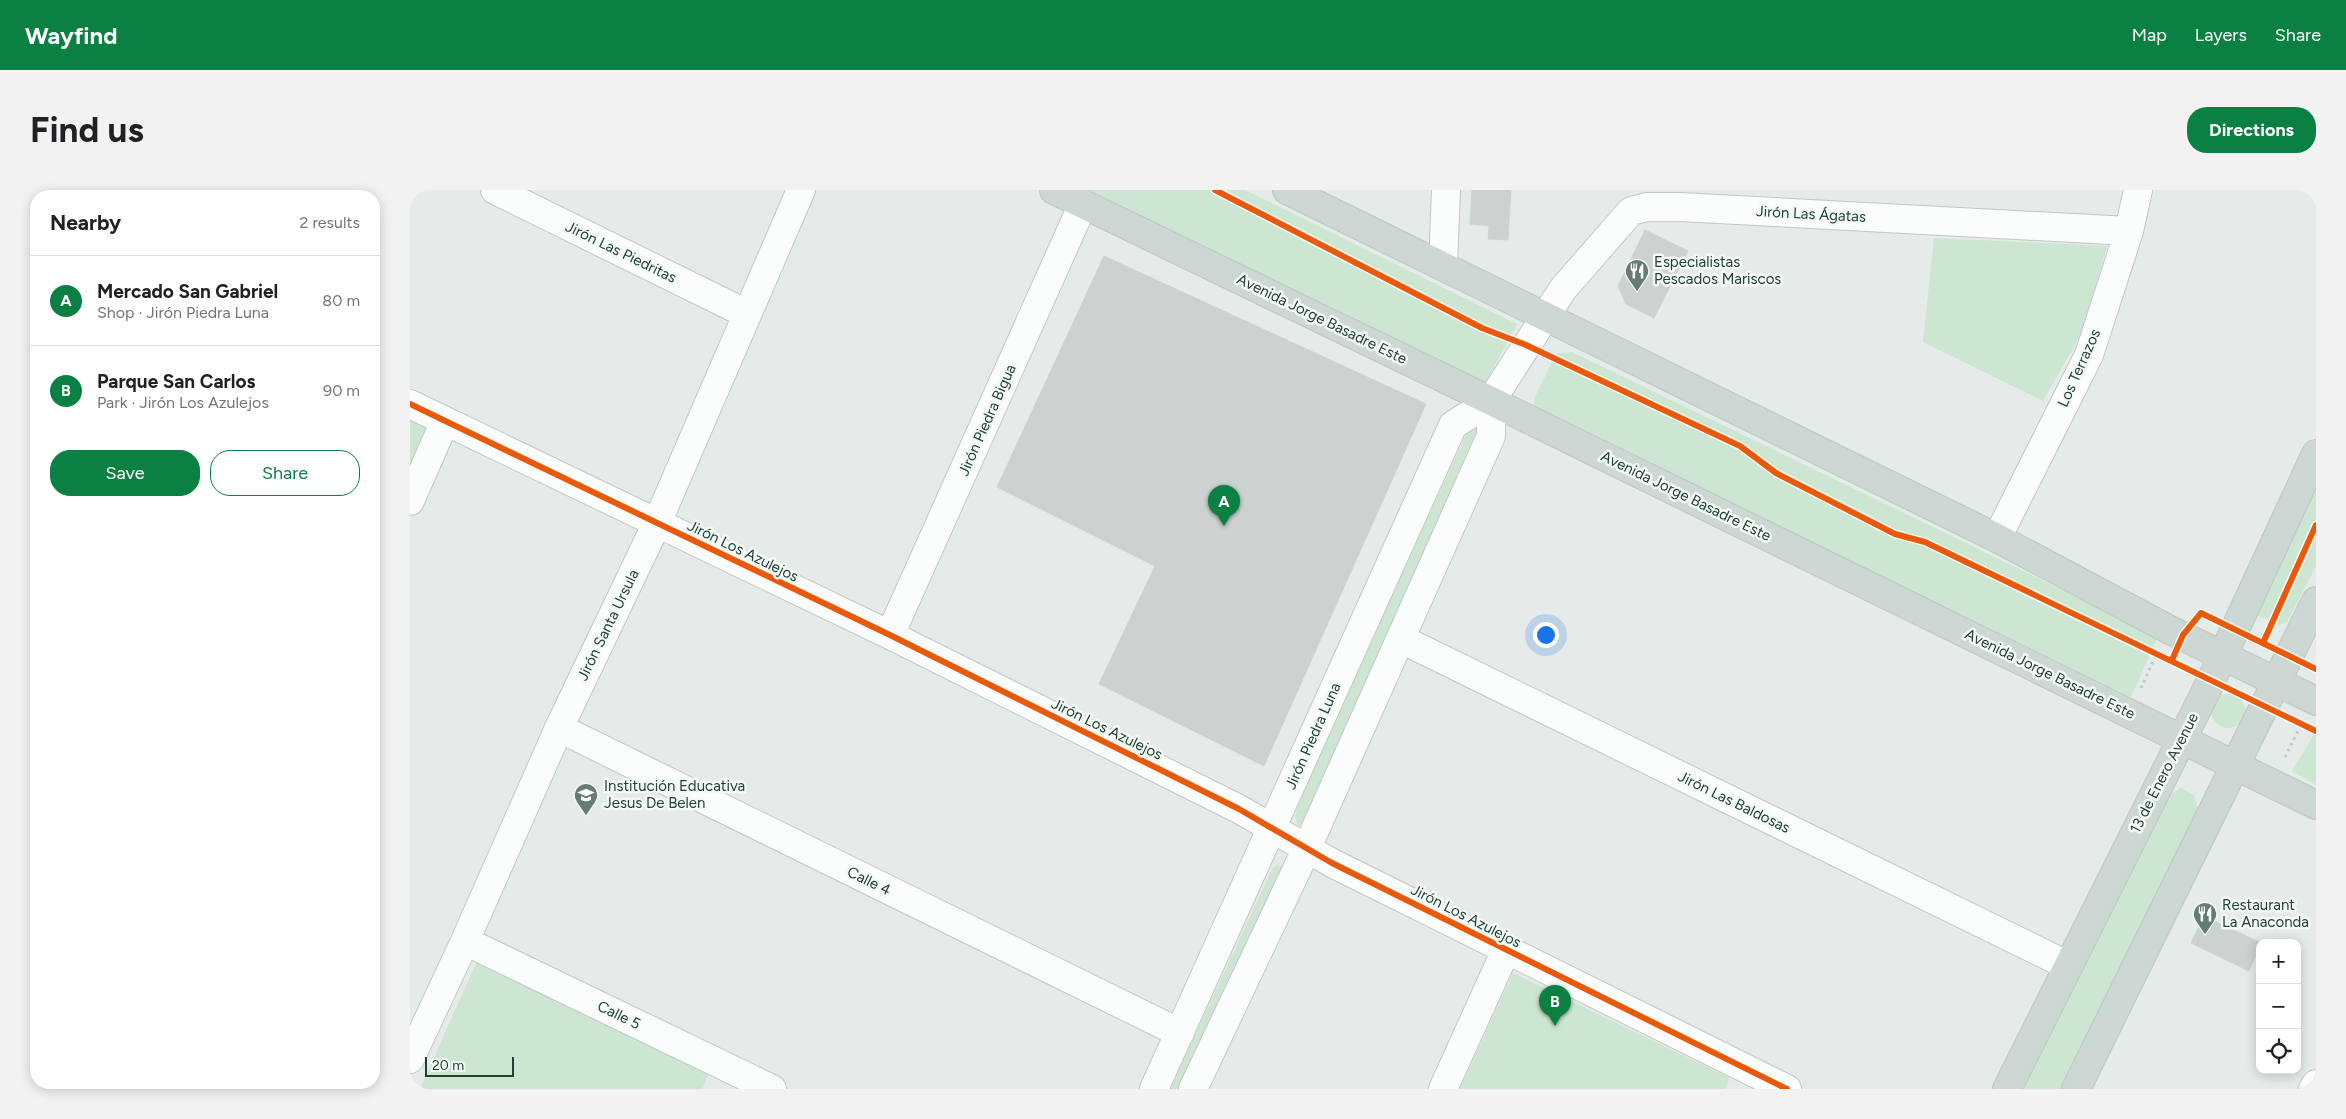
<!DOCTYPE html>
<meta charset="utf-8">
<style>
:root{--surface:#fff;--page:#f2f2f2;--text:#202124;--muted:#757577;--line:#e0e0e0;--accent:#0b8043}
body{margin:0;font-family:Figtree,sans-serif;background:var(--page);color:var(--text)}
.controls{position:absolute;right:15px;bottom:15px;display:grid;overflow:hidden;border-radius:10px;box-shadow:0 2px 12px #0003}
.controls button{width:45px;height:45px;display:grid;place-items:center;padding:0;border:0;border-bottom:1px solid var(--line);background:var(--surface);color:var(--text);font:25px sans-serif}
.scale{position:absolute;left:15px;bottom:12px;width:89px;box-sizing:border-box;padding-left:5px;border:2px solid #204134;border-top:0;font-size:14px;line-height:18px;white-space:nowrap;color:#204134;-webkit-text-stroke:4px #f3faf6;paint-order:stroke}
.you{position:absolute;left:1135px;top:444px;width:18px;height:18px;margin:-12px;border:4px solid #fff;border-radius:50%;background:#1a73e8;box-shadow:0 0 0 8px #1a73e833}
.badge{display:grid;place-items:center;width:32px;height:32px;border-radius:50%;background:var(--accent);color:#fff;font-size:16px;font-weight:700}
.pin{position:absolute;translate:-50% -41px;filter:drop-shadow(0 1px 2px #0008)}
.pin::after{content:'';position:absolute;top:26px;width:18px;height:15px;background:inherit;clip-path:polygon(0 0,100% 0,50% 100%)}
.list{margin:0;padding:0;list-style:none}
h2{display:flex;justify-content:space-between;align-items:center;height:65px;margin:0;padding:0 20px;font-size:21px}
h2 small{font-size:16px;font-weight:400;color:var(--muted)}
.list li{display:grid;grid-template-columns:32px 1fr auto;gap:15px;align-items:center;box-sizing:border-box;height:90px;padding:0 20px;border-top:1px solid var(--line)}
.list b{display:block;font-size:19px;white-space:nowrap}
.list p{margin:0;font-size:16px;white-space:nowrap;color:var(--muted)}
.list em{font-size:16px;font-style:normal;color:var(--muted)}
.actions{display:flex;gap:10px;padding:15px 20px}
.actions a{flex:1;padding:11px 0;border:1px solid var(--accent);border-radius:20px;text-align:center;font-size:18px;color:var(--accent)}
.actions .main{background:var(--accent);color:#fff}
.icon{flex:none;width:28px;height:28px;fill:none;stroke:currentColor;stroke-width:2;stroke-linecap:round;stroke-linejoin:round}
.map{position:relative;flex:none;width:1906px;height:899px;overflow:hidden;border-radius:20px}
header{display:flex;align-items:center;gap:30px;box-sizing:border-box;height:70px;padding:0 25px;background:var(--accent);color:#fff}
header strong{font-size:24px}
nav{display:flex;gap:28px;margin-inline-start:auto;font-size:18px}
.intro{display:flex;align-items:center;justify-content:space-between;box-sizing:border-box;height:120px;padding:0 30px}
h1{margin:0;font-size:35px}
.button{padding:12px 22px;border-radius:20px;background:var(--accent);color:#fff;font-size:18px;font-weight:700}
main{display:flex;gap:30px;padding:0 30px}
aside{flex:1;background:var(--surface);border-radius:20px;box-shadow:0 2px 12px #0003}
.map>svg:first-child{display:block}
.green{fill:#cde6d1}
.building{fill:#ccd2cf;stroke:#ced4d1}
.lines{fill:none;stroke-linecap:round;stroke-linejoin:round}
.minor-casing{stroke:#c2c8c5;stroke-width:30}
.major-casing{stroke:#bcc7c3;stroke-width:30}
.path{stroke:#c1cbc6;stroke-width:3;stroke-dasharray:2.5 4;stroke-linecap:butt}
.minor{stroke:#fbfcfc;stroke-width:28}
.major{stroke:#cdd7d3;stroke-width:28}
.cycleway-casing{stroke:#f3faf6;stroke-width:9}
.cycleway{stroke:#e8590c;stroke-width:6}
.labels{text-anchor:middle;stroke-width:5;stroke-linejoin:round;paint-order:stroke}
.street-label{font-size:15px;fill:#204134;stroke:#f3faf6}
.poi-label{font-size:15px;fill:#204134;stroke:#f3faf6;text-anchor:start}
</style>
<header>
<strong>Wayfind</strong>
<nav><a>Map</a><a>Layers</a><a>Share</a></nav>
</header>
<div class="intro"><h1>Find us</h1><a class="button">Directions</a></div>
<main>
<aside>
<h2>Nearby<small>2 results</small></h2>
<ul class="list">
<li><span class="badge">A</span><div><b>Mercado San Gabriel</b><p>Shop · Jirón Piedra Luna</p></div><em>80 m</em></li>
<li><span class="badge">B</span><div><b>Parque San Carlos</b><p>Park · Jirón Los Azulejos</p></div><em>90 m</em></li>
</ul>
<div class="actions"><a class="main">Save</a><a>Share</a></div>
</aside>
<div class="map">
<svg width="1906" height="899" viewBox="0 0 1906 899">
<rect width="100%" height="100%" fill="#e5ebe8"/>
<path class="green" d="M663 0H835L1107 134 1073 198Z
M1524 48 1697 56 1674 139 1633 211 1513 152Z
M1162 162 1748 446 1721 507 1125 223 1124 209 1146 164Z
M0 229 21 239 0 286Z
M1068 238 1070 250 896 630 888 636 885 627 890 605 1057 243Z
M1906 297V376L1877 432 1869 435 1847 425 1845 413Z
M1801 521a17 17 0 1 1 34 0a17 17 0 1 1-34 0Z
M1906 541V595L1882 581Z
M1771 598 1784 605 1789 622 1653 899H1613L1757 606Z
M868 673 872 678 776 899H760L862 679Z
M67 771 299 884 292 899H10Z
M1103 783 1320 888 1315 899H1050Z"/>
<path class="building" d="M1062 0H1101L1098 50 1078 49 1079 36 1060 34Z
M1235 40 1278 61 1244 128 1216 114 1208 96Z
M694 66 1016 214 854 576 689 494 745 376 587 297Z
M1794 726 1851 753 1839 781 1781 753Z"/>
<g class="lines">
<g class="minor-casing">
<path id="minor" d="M85 0 337 124
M1033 76 1036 0
M0 214 480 445 829 619 922 673 1377 899
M0 311 35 231
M1587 348 1679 165 1719 41 1728 0
M480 445 673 14
M991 449 1657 775
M149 538 770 843
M55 751 362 899
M0 869 55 751 149 538 247 333 391 0
M744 899 1043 235 1081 211 1153 99 1221 21 1237 17H1270L1719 41
M783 899 896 660 1081 246V211
M1033 899 1096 760
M1903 899 1906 894"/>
</g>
<g class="major-casing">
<path id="major" d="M644 0 1081 211 1906 615
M877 0 1587 348 1760 440 1906 511
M1597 899 1802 489 1906 264
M1666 899 1906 411"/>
</g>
<path class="path" d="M1731 498 1746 465
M1875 567 1891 535"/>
<use href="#minor" class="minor"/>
<use href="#major" class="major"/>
<g class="cycleway-casing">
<path id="cycleway" d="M805 0 1072 138 1116 155 1330 256 1366 283 1485 344 1515 352 1906 541
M0 214 480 445 829 619 922 673 1377 899
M1853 453 1906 335
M1762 470 1773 445 1791 423 1906 479"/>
</g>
<use href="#cycleway" class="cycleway"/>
</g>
<defs>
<g id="restaurant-pin" transform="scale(1.25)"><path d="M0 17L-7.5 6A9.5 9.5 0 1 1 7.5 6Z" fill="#657c73" stroke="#f3faf6"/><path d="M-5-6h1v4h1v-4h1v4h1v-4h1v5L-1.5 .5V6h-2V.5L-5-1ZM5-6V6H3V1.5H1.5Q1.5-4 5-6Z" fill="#fff"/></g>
<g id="school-pin" transform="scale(1.25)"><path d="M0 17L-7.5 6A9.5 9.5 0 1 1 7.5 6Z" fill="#657c73" stroke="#f3faf6"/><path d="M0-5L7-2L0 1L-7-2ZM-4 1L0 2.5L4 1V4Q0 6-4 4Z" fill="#fff"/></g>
</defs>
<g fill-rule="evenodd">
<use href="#restaurant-pin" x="1227" y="81"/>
<use href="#school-pin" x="176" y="605"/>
<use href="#restaurant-pin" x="1795" y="724"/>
</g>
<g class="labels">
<g class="street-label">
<text transform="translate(1401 24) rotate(3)" y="5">Jirón Las Ágatas</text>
<text transform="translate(211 62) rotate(26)" y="5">Jirón Las Piedritas</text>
<text transform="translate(912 129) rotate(26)" y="5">Avenida Jorge Basadre Este</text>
<text transform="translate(1669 178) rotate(-66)" y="5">Los Terrazos</text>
<text transform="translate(577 230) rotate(-66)" y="5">Jirón Piedra Bigua</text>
<text transform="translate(1276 306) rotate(26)" y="5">Avenida Jorge Basadre Este</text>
<text transform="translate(333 361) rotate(26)" y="5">Jirón Los Azulejos</text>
<text transform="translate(198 435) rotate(-64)" y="5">Jirón Santa Ursula</text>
<text transform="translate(1640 484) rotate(26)" y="5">Avenida Jorge Basadre Este</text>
<text transform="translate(697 539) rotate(26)" y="5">Jirón Los Azulejos</text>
<text transform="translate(903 546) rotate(-66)" y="5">Jirón Piedra Luna</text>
<text transform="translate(1754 583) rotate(-63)" y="5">13 de Enero Avenue</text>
<text transform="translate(1324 612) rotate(26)" y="5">Jirón Las Baldosas</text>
<text transform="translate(459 691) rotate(26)" y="5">Calle 4</text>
<text transform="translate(1056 726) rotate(27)" y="5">Jirón Los Azulejos</text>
<text transform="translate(209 825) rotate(26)" y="5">Calle 5</text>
</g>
<g class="poi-label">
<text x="1244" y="77">Especialistas<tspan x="1244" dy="17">Pescados Mariscos</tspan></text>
<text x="194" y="601">Institución Educativa<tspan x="194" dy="17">Jesus De Belen</tspan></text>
<text x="1812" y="720">Restaurant<tspan x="1812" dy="17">La Anaconda</tspan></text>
</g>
</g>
</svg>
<div class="controls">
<button>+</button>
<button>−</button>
<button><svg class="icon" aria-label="locate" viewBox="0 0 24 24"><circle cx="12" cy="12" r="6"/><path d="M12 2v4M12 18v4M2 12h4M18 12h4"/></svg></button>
</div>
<div class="scale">20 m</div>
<div class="you"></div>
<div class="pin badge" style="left:814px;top:336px">A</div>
<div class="pin badge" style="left:1145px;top:836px">B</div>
</div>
</main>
